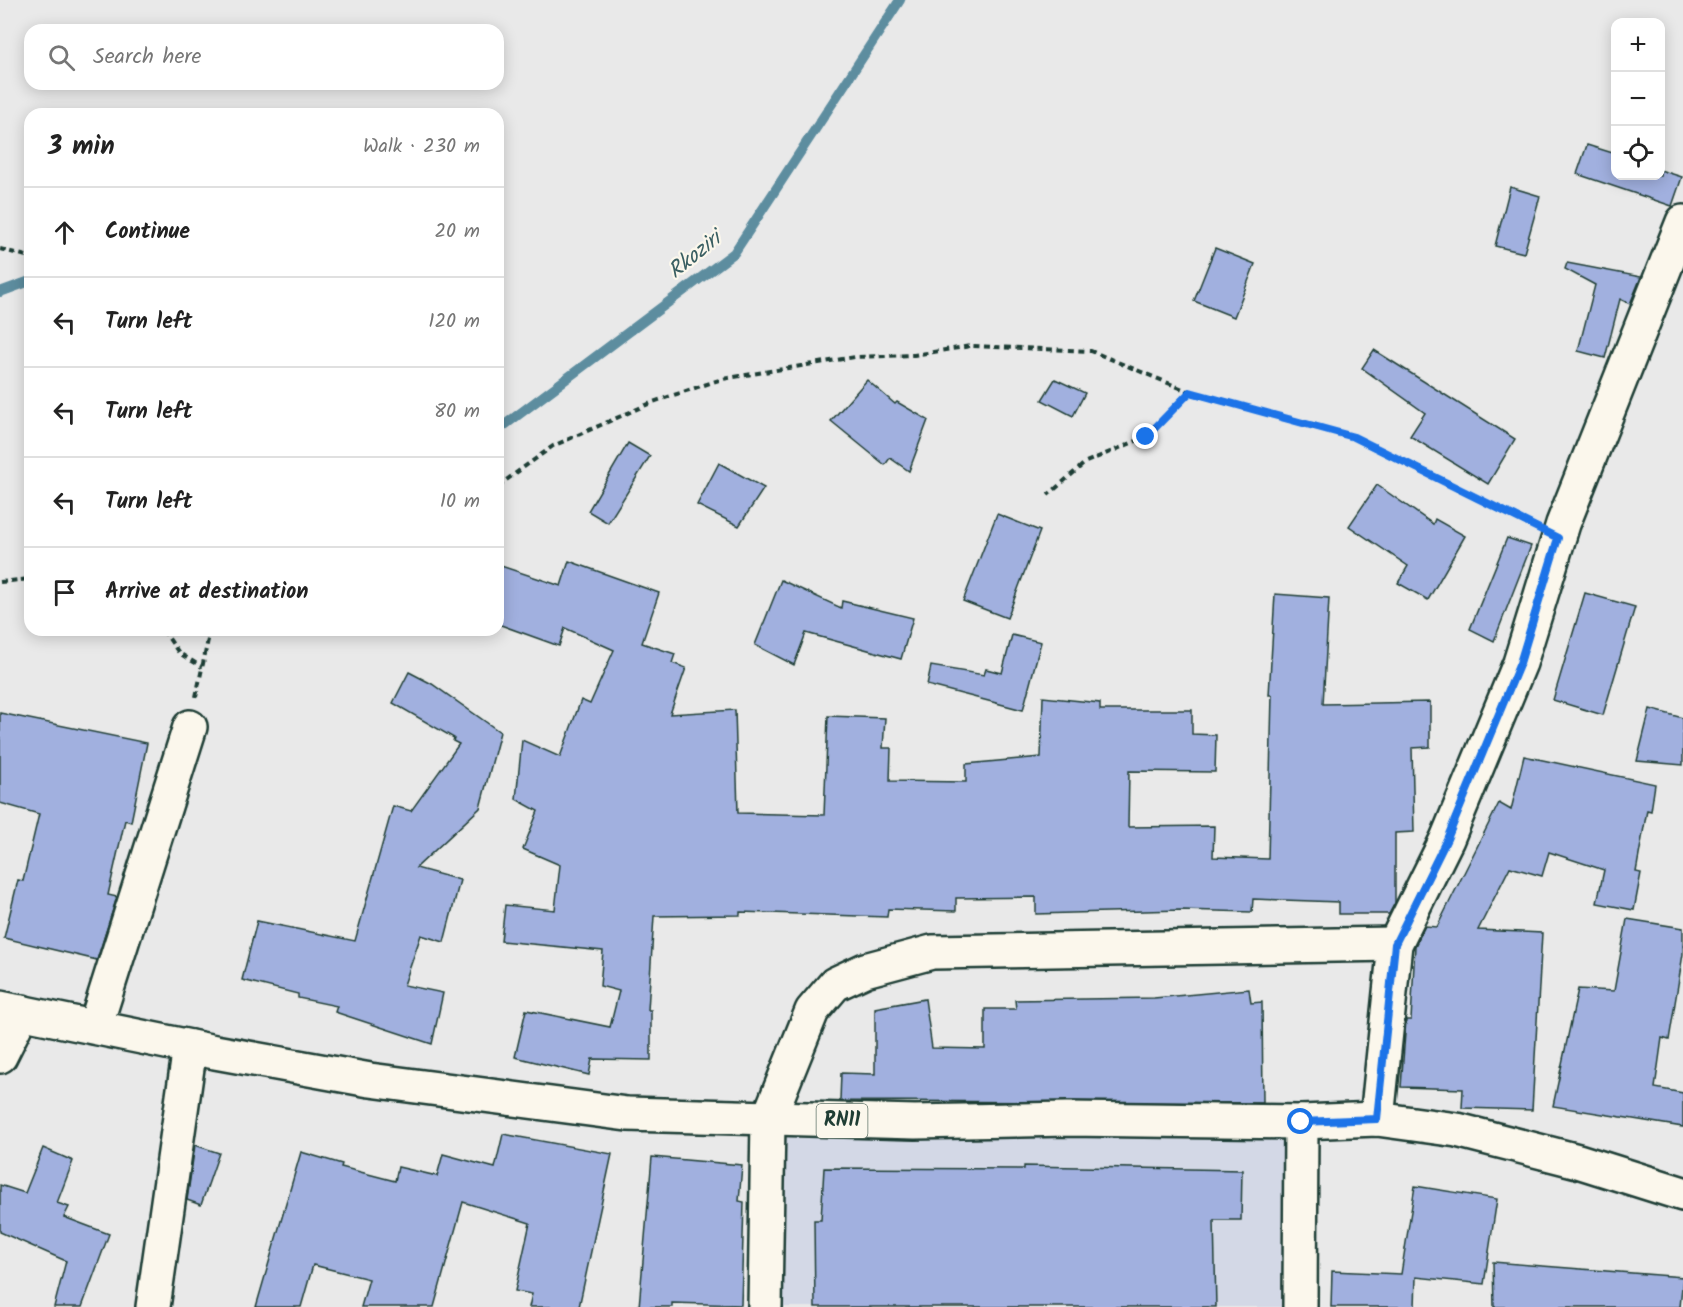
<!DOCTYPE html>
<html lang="en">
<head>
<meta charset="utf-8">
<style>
  body { margin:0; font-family:Kalam,sans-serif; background:#f2f2f2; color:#222 }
  .controls { position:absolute; right:18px; top:18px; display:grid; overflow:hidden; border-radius:12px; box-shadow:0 3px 15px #0003 }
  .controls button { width:54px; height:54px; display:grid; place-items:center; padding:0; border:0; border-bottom:2px solid #e0e0e0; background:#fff; color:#222; font:30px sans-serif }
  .stop { position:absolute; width:18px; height:18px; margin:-14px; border:4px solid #1a73e8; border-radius:50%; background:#fff }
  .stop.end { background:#1a73e8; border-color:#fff; box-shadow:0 2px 6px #0008 }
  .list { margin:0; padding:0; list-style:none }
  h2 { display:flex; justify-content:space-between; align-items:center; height:78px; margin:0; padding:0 24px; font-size:26px }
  h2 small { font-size:20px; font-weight:400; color:#767676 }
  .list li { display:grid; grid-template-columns:39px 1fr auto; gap:18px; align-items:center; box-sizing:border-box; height:90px; padding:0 24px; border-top:2px solid #e0e0e0 }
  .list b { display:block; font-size:22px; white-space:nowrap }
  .list em { font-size:20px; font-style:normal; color:#767676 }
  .icon { flex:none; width:33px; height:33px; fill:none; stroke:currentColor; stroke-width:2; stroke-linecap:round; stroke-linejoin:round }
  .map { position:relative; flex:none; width:1683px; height:1307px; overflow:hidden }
  .search { position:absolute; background:#fff; box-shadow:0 3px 15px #0003; left:24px; top:24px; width:480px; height:66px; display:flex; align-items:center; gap:15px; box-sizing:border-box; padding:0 21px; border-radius:18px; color:#767676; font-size:22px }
  .panel { position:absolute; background:#fff; box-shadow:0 3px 15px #0003; left:24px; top:108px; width:480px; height:528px; border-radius:18px }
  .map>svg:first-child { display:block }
  .built { fill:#d3d8e6 }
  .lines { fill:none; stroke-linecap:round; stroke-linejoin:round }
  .stream { stroke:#5d8d9f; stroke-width:10 }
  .building { fill:#a1b0df; stroke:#1f3d34; stroke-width:1.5 }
  .street-casing { stroke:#1f3d34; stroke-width:38 }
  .secondary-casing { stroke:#1f3d34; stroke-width:38 }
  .primary-casing { stroke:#1f3d34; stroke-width:38 }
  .path { stroke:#1f3d34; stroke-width:4; stroke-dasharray:6 4.5; stroke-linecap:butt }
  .street { stroke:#fbf7ec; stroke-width:33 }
  .secondary { stroke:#fbf7ec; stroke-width:33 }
  .primary { stroke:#fbf7ec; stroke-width:33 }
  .route { stroke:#1a73e8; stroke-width:8 }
  .labels { text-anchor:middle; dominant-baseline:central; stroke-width:4.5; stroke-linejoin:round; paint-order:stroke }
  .shield { fill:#fbf7ec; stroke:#61756b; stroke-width:1.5 }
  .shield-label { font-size:20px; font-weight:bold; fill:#1f3d34 }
  .water-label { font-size:22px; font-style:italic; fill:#395e61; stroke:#fbf7ec }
</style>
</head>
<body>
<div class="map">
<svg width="1683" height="1307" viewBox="0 0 1683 1307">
  <rect width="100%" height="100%" fill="#e9e9e9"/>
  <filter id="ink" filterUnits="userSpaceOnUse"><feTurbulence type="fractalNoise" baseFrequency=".0167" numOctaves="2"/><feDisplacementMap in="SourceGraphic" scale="12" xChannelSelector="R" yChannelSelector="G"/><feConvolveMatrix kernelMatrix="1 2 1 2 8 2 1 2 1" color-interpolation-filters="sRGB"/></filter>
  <g filter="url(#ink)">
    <!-- built -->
    <polygon class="built" points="1289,1128 1287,1307 783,1307 783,1129"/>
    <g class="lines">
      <!-- stream -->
      <g class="stream">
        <polyline points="0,292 30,281"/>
        <polyline points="498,430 734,253 900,0"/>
      </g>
    </g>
    <!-- building -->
    <g class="building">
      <polygon points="1587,145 1616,154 1616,176 1660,176 1660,170 1682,177 1672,206 1577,174"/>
      <polygon points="1510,187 1540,196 1524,253 1495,246"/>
      <polygon points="1215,248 1255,264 1234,317 1194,301"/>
      <polygon points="1567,263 1641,277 1630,304 1620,299 1605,358 1578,351 1595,285 1565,269"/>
      <polygon points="1374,350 1515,439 1488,484 1410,436 1425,413 1362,368"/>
      <polygon points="1055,379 1085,393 1073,416 1042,400"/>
      <polygon points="867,380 895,404 897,402 928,420 909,471 890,458 885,465 831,421"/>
      <polygon points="628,443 650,456 608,523 588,511"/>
      <polygon points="719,463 764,488 739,526 697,505"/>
      <polygon points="1377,485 1433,524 1435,519 1465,536 1428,600 1398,583 1408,566 1349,526"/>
      <polygon points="997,514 1040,531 1007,618 963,601"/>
      <polygon points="1507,538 1531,546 1494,641 1470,629"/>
      <polygon points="569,561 659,593 642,643 675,654 672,663 686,668 670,714 735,710 738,813 824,815 828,716 885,718 883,748 891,748 890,781 966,782 966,764 1041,757 1043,697 1100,703 1100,710 1192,710 1192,734 1216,735 1215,772 1129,771 1128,827 1214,826 1213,857 1268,859 1272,695 1269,695 1275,594 1329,598 1323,704 1430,702 1430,747 1412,748 1414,832 1395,833 1395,903 1389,914 1339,914 1339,902 1253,899 1252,912 1181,910 1036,914 1036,897 956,898 956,911 888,909 887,917 740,912 740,915 654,916 648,1010 651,1010 651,1060 592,1059 589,1075 515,1057 526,1010 610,1027 619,991 600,986 603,951 501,941 505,905 555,910 560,865 523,849 538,811 516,799 522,740 560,757 581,700 590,704 614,650 565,628 559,646 498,624 498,565 561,586"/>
      <polygon points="781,580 841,608 842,601 913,618 901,659 806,633 794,665 755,645"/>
      <polygon points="1585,593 1635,607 1603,715 1553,700"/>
      <polygon points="1012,635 1041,642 1023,710 927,685 931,666 984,675 986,669 1002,673"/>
      <polygon points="409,672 432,684 500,732 480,808 416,868 460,880 444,942 421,935 404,985 443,993 432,1044 335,1012 337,1006 298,998 298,994 242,980 257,921 355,941 393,806 411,811 459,744 453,741 454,738 393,703"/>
      <polygon points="1650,709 1683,718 1683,765 1637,761"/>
      <polygon points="0,713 147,743 131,822 125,820 108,895 117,897 97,960 4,938 18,880 23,881 39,814 0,803"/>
      <polygon points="1524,756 1655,784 1651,811 1647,810 1636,872 1641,873 1634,910 1597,903 1604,870 1549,852 1542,876 1510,867 1478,930 1542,933 1532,1110 1462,1108 1463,1089 1401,1087 1406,1020 1411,1020 1415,946 1425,926 1437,927 1499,803 1511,810"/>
      <polygon points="1627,919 1683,928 1683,954 1669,1040 1662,1038 1655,1088 1683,1093 1683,1127 1553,1106 1578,989 1614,991"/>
      <polygon points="1249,989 1251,1003 1262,1002 1263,1103 840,1101 841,1073 875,1074 875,1008 925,999 932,1048 985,1049 985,1009 1016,1009 1015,1000 1154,998"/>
      <polygon points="503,1134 612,1154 579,1307 529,1307 532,1294 515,1291 530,1223 463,1202 434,1307 361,1307 369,1279 313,1265 301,1307 256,1307 301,1152 342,1164 341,1167 395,1181 398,1167 437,1176 443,1154 495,1168"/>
      <polygon points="195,1145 219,1153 201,1205 187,1200"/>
      <polygon points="43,1148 73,1161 57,1203 69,1207 64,1217 109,1234 82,1307 54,1307 66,1261 0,1232 0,1185 25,1193"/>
      <polygon points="652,1157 742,1165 739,1201 744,1202 741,1305 672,1303 672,1307 639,1307"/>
      <polygon points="1024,1166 1242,1170 1241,1220 1214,1220 1216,1307 815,1307 814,1220 821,1220 824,1168 1024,1169"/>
      <polygon points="1415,1186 1497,1199 1484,1284 1416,1277 1415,1307 1331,1307 1332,1271 1401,1274"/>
      <polygon points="1493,1262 1683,1277 1680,1307 1494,1307"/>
    </g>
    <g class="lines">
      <defs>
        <g id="street">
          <polyline points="95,1027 190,727"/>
          <polyline points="1377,1119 1395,944 1447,839 1520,663 1563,524 1683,222"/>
          <polyline points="153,1307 190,1047"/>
          <polyline points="765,1307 768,1120 812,1011 835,984 865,970 932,952 1395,944"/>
          <polyline points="1300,1307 1301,1122"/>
        </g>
        <polyline id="secondary" points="0,1056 22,1012"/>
        <polyline id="primary" points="0,1008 215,1052 370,1080 627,1114 915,1122 1067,1119 1301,1122 1377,1119 1457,1130 1578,1161 1683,1194"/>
      </defs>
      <!-- street casing -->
      <use href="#street" class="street-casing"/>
      <!-- secondary casing -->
      <use href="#secondary" class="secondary-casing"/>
      <!-- primary casing -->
      <use href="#primary" class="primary-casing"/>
      <!-- path -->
      <g class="path">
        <polyline points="0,249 30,257"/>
        <polyline points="1190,392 1354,437 1529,524"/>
        <polyline points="498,486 553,446 653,402 722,379 855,357 914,355 971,346 1091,351 1190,392 1146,437 1086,462 1048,495"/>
        <polyline points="0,582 30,579"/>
        <polyline points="163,630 179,653 202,667"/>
        <polyline points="196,697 210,630"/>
      </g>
      <!-- street -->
      <use href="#street" class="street"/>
      <!-- secondary -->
      <use href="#secondary" class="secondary"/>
      <!-- primary -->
      <use href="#primary" class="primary"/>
    </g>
  </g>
  <g class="lines" filter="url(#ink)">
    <!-- route -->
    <polyline class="route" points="1146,437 1190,392 1354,437 1558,538 1520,663 1447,839 1395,944 1377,1119 1301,1122"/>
  </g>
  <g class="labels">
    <!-- shield labels -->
    <rect class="shield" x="816.5" y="1104" width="51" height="34" rx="4.5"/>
    <g class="shield-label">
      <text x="842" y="1121">RN11</text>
    </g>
    <!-- water labels -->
    <g class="water-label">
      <text transform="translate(695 256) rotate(-39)">Rkoziri</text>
    </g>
  </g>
</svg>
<div class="controls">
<button>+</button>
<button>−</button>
<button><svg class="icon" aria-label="locate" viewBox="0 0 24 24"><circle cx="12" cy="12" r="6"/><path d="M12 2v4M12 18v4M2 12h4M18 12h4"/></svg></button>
</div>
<div class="stop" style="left:1301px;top:1122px"></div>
<div class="stop end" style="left:1146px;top:437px"></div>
<div class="search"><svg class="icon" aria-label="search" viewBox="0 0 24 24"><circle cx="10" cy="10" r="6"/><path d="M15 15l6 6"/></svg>Search here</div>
<section class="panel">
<h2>3 min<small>Walk · 230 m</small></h2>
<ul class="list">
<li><svg class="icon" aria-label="ahead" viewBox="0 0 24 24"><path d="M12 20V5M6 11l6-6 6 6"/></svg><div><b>Continue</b></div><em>20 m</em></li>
<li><svg class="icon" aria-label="left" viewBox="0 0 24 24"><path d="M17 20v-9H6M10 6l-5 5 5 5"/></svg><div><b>Turn left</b></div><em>120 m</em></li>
<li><svg class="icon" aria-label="left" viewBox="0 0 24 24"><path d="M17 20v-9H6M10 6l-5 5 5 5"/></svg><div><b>Turn left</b></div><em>80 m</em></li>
<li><svg class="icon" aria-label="left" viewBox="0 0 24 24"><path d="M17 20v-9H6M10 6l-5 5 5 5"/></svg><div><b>Turn left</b></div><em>10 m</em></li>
<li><svg class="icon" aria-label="arrive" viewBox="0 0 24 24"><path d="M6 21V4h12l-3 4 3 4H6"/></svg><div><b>Arrive at destination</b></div></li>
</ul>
</section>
</div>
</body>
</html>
